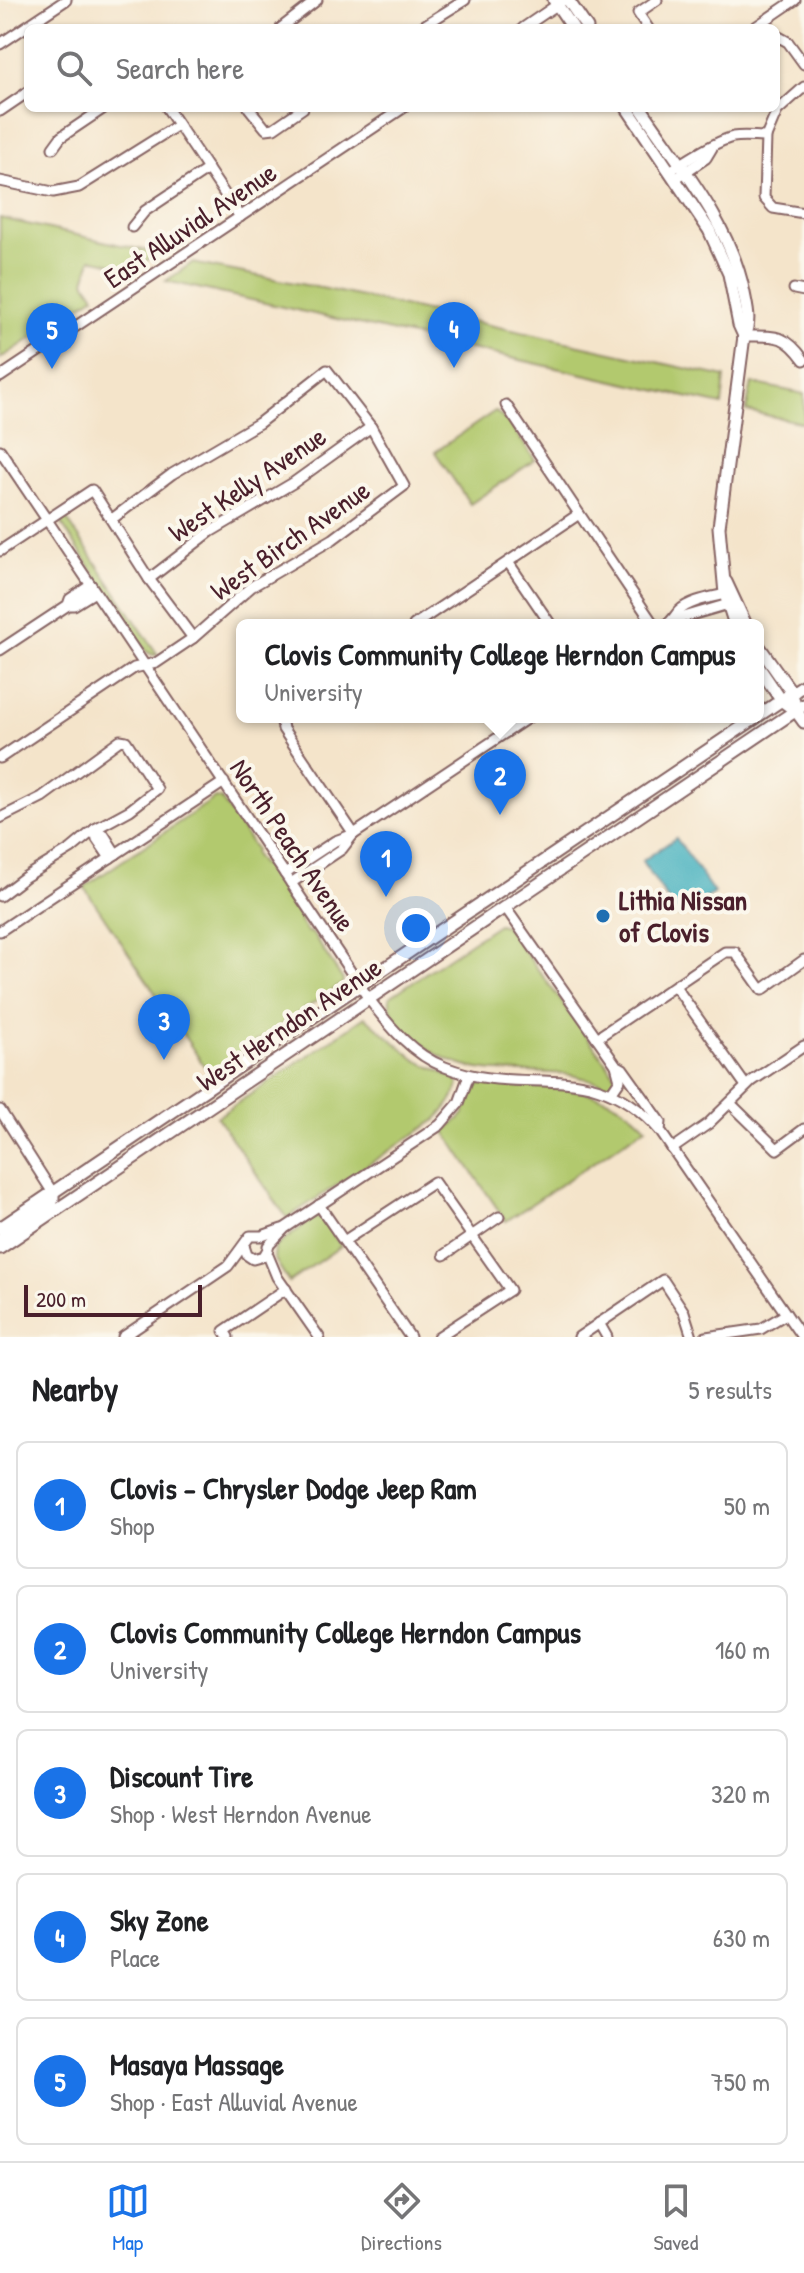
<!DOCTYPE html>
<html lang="en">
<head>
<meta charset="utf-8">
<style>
  body { margin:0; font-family:"Patrick Hand",sans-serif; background:#f6f6f6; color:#202124 }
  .scale { position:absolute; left:24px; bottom:20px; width:178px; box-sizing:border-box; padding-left:8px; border:4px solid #4a1f2b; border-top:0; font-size:22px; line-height:28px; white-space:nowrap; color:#4a1f2b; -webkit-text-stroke:6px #fbf7ec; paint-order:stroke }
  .you { position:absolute; left:416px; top:928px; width:28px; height:28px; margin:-20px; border:6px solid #fff; border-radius:50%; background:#1a73e8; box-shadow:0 0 0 12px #1a73e833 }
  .badge { display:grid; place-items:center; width:52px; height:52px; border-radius:50%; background:#1a73e8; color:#fff; font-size:26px; font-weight:700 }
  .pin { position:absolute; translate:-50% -66px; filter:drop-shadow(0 2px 4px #0008) }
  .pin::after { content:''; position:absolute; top:42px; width:28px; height:24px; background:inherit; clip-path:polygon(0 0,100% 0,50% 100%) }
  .popup { position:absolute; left:236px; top:619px; width:528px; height:104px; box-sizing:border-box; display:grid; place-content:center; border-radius:12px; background:#fff; filter:drop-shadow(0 2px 6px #0005); font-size:26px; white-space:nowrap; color:#757577 }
  .popup b { font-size:30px; color:#202124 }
  .popup::after { content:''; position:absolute; left:50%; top:100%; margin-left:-16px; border:16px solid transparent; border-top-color:#fff }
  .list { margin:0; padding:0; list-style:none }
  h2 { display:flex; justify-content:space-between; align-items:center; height:104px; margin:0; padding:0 32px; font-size:34px }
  h2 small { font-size:26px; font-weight:400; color:#757577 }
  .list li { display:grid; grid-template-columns:52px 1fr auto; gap:24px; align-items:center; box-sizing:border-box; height:128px; margin:0 16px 16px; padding:0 16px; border:2px solid #e0e0e0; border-radius:12px }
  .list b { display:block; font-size:30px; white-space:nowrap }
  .list p { margin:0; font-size:26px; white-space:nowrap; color:#757577 }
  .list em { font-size:26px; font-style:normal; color:#757577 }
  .icon { flex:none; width:44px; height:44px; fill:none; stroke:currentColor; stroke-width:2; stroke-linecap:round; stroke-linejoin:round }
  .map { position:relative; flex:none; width:804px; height:1337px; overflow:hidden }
  .search { position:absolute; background:#fff; box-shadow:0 2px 6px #0004; left:24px; right:24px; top:24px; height:88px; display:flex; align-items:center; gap:20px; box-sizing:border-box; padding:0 28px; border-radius:12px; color:#757577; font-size:30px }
  .sheet { height:824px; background:#fff }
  nav { display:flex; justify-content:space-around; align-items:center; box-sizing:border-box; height:112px; border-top:2px solid #e0e0e0; background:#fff; font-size:22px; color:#757577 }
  nav a { display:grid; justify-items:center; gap:4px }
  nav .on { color:#1a73e8 }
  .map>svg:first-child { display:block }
  .green { fill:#b2c96e; stroke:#7e744c; stroke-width:2 }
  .water { fill:#40afbd; stroke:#456774; stroke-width:2 }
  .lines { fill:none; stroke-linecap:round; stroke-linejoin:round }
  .minor-casing { stroke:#866463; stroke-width:13 }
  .major-casing { stroke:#866463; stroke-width:15 }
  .minor { stroke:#fff; stroke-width:9 }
  .major { stroke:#fff; stroke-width:11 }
  .poi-dot { fill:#1f6fb2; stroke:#fbf7ec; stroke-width:3 }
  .labels { text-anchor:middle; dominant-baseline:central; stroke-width:8; stroke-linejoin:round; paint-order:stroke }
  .street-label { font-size:28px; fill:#4a1f2b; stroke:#fbf7ec }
  .poi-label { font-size:28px; font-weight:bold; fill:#4a1f2b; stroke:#fbf7ec; text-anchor:start }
</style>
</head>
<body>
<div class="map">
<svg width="804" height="1337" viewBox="0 0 804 1337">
  <rect width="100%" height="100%" fill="#fbf7ec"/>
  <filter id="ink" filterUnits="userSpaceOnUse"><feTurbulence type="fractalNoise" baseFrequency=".0125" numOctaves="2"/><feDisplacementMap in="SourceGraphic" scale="16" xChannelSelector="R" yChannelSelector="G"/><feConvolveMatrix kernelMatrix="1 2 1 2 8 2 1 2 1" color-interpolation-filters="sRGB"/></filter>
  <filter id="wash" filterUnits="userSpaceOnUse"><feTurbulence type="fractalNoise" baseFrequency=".006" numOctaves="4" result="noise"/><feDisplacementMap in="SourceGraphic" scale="32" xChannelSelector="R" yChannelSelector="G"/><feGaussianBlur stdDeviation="1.8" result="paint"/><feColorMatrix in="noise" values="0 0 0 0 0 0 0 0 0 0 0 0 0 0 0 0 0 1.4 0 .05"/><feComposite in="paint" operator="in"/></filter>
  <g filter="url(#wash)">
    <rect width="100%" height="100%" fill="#f4e4ca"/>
    <!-- green -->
    <g class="green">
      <polygon points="0,218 157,253 135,269 91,259 85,281 95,296 0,359"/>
      <polygon points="192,263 326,289 725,377 722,405 166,281"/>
      <polygon points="752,383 804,394 804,423 746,411"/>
      <polygon points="495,411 510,424 535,460 470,504 435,452"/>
      <polygon points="64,515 158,655 153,655 147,652 63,526 61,520"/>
      <polygon points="215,798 221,799 255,849 254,854 261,864 265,865 301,918 300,922 307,932 312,933 343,980 342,984 209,1073 84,887"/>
      <path d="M498 924 506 926 616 1076V1079L611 1086C596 1082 581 1076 564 1074 498 1068 464 1082 408 1033 398 1024 388 1011 390 997Z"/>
      <path d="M365 1017 416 1060 456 1079 459 1085C454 1099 447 1109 436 1120L287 1218 217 1117Z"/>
      <path d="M481 1084C539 1090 602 1078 646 1127L506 1221 445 1132 463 1115 476 1088Z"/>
      <polygon points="315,1217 322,1219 341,1246 289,1282 274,1258 275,1247"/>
    </g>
    <!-- water -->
    <polygon class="water" points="676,838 714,893 679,916 642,861"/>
  </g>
  <g filter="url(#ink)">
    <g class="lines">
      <defs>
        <g id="minor">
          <polyline points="281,28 317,0"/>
          <polyline points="420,28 465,0"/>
          <polyline points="523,28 564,0"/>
          <polyline points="648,28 638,13 657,0"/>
          <polyline points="754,28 795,0"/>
          <polyline points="779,37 788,42 804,64"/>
          <polyline points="0,44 66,0"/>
          <polyline points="167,108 240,217"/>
          <polyline points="249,108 266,129 274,128 303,108"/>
          <polyline points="0,111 28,92"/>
          <polyline points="766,137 764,198 773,208 804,213"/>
          <polyline points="53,148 61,137 104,108"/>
          <path d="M670 171C687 160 714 142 733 137 744 135 755 137 766 137L777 111 804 87"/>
          <polyline points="675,179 706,158 712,148"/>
          <polyline points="0,181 53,192 79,187 178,125"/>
          <polyline points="132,227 145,211 208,169"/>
          <polyline points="794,289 804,291"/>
          <path d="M744 336C775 336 785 333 804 360"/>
          <polyline points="0,377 403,108"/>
          <polyline points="506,405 654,625"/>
          <path d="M0 450 369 999C389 1026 413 1055 445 1067 526 1099 593 1053 660 1131L802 1337"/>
          <polyline points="0,551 92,490 149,579 193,638"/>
          <polyline points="508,562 551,625"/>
          <polyline points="149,579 210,532 293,483 371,427"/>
          <polyline points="68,605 74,605 95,592"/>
          <polyline points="674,620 732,603"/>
          <polyline points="414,625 579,514"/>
          <path d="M666 625C673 621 674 616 679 611 690 600 714 597 729 593"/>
          <polyline points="0,650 68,605 70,599 91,585"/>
          <polyline points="281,717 283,729 354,834"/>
          <polyline points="0,758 134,668 156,663 193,638 251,587 333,539 404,486 371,427 327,370 259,423 172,474 112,519"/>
          <polyline points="0,818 42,797 120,740 126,741 157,789 130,810 95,829 71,849 25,877 0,896"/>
          <polyline points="110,858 97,839 95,829 104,835 116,854"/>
          <polyline points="285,874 335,841 354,834 529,717"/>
          <polyline points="291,883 342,849 352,836"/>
          <polyline points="505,907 616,1065 623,1069 661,1122 660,1131"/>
          <polyline points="0,931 224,782"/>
          <polyline points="675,986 746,1086"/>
          <polyline points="597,1038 725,952 735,952 762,990 804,960"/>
          <polyline points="611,1093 620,1080 616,1065"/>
          <polyline points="730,1103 777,1149 804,1129"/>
          <polyline points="0,1110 53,1193"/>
          <polyline points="672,1149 708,1124 752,1081 804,1046"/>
          <polyline points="319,1205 410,1337"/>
          <polyline points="344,1241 434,1182 510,1290 438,1337"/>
          <polyline points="244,1246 247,1255 253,1259 264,1256 268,1249"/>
          <polyline points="268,1246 285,1228 440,1125 459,1103 469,1075"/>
          <polyline points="267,1253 277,1277 319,1337"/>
          <polyline points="444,1255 499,1217"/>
          <polyline points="599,1323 607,1337"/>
          <polyline points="123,1337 228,1266 250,1236 262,1236 282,1229"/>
          <polyline points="228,1337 224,1331 286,1289"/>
          <polyline points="579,1337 663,1280 684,1312 692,1337"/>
          <polyline points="706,1337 761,1329 786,1314"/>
        </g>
        <g id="major">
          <polyline points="554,0 573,28"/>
          <polyline points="568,0 587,28"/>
          <polyline points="627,108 709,230 729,274 739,325 744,336"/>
          <path d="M641 108C680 166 730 223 744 293 747 309 751 321 744 336L719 527 725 594 735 625"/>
          <polyline points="726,582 746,625"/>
          <polyline points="758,645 792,693 796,711"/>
          <polyline points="758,666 781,700 796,711 804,722"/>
          <polyline points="758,716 804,685"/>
          <polyline points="0,1228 757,717"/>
          <polyline points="0,1239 48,1206 53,1199 53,1193"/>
          <polyline points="0,1248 804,705"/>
        </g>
      </defs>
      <!-- minor casing -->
      <use href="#minor" class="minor-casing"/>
      <!-- major casing -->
      <use href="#major" class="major-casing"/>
      <!-- minor -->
      <use href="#minor" class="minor"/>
      <!-- major -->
      <use href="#major" class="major"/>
    </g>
  </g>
  <!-- markers -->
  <circle class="poi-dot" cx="603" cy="916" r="8"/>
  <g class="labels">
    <!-- street labels -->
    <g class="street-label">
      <text transform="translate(190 225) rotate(-34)">East Alluvial Avenue</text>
      <text transform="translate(247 484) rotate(-34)">West Kelly Avenue</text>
      <text transform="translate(290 540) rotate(-35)">West Birch Avenue</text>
      <text transform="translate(293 845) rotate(56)">North Peach Avenue</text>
      <text transform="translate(289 1024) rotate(-34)">West Herndon Avenue</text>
    </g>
    <!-- poi labels -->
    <g class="poi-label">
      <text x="619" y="900">Lithia Nissan<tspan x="619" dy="32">of Clovis</tspan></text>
    </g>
  </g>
</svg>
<div class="scale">200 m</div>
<div class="you"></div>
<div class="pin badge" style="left:386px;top:897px">1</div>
<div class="pin badge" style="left:500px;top:815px">2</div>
<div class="popup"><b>Clovis Community College Herndon Campus</b>University</div>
<div class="pin badge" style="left:164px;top:1060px">3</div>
<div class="pin badge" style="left:454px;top:368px">4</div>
<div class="pin badge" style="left:52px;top:369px">5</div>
<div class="search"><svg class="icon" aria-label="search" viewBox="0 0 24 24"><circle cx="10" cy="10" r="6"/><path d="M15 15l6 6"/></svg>Search here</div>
</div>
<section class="sheet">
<h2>Nearby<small>5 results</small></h2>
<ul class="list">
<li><span class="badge">1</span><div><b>Clovis - Chrysler Dodge Jeep Ram</b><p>Shop</p></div><em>50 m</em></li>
<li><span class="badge">2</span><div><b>Clovis Community College Herndon Campus</b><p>University</p></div><em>160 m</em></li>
<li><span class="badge">3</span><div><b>Discount Tire</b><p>Shop · West Herndon Avenue</p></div><em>320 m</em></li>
<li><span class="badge">4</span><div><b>Sky Zone</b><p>Place</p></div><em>630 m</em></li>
<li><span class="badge">5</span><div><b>Masaya Massage</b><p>Shop · East Alluvial Avenue</p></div><em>750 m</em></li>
</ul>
</section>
<nav>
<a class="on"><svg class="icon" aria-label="map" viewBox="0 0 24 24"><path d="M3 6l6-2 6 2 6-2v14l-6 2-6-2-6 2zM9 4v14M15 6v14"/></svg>Map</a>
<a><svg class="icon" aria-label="directions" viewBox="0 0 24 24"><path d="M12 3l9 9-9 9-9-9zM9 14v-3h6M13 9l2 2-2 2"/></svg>Directions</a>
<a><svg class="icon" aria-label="saved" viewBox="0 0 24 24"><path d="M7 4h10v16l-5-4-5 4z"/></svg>Saved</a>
</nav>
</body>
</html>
